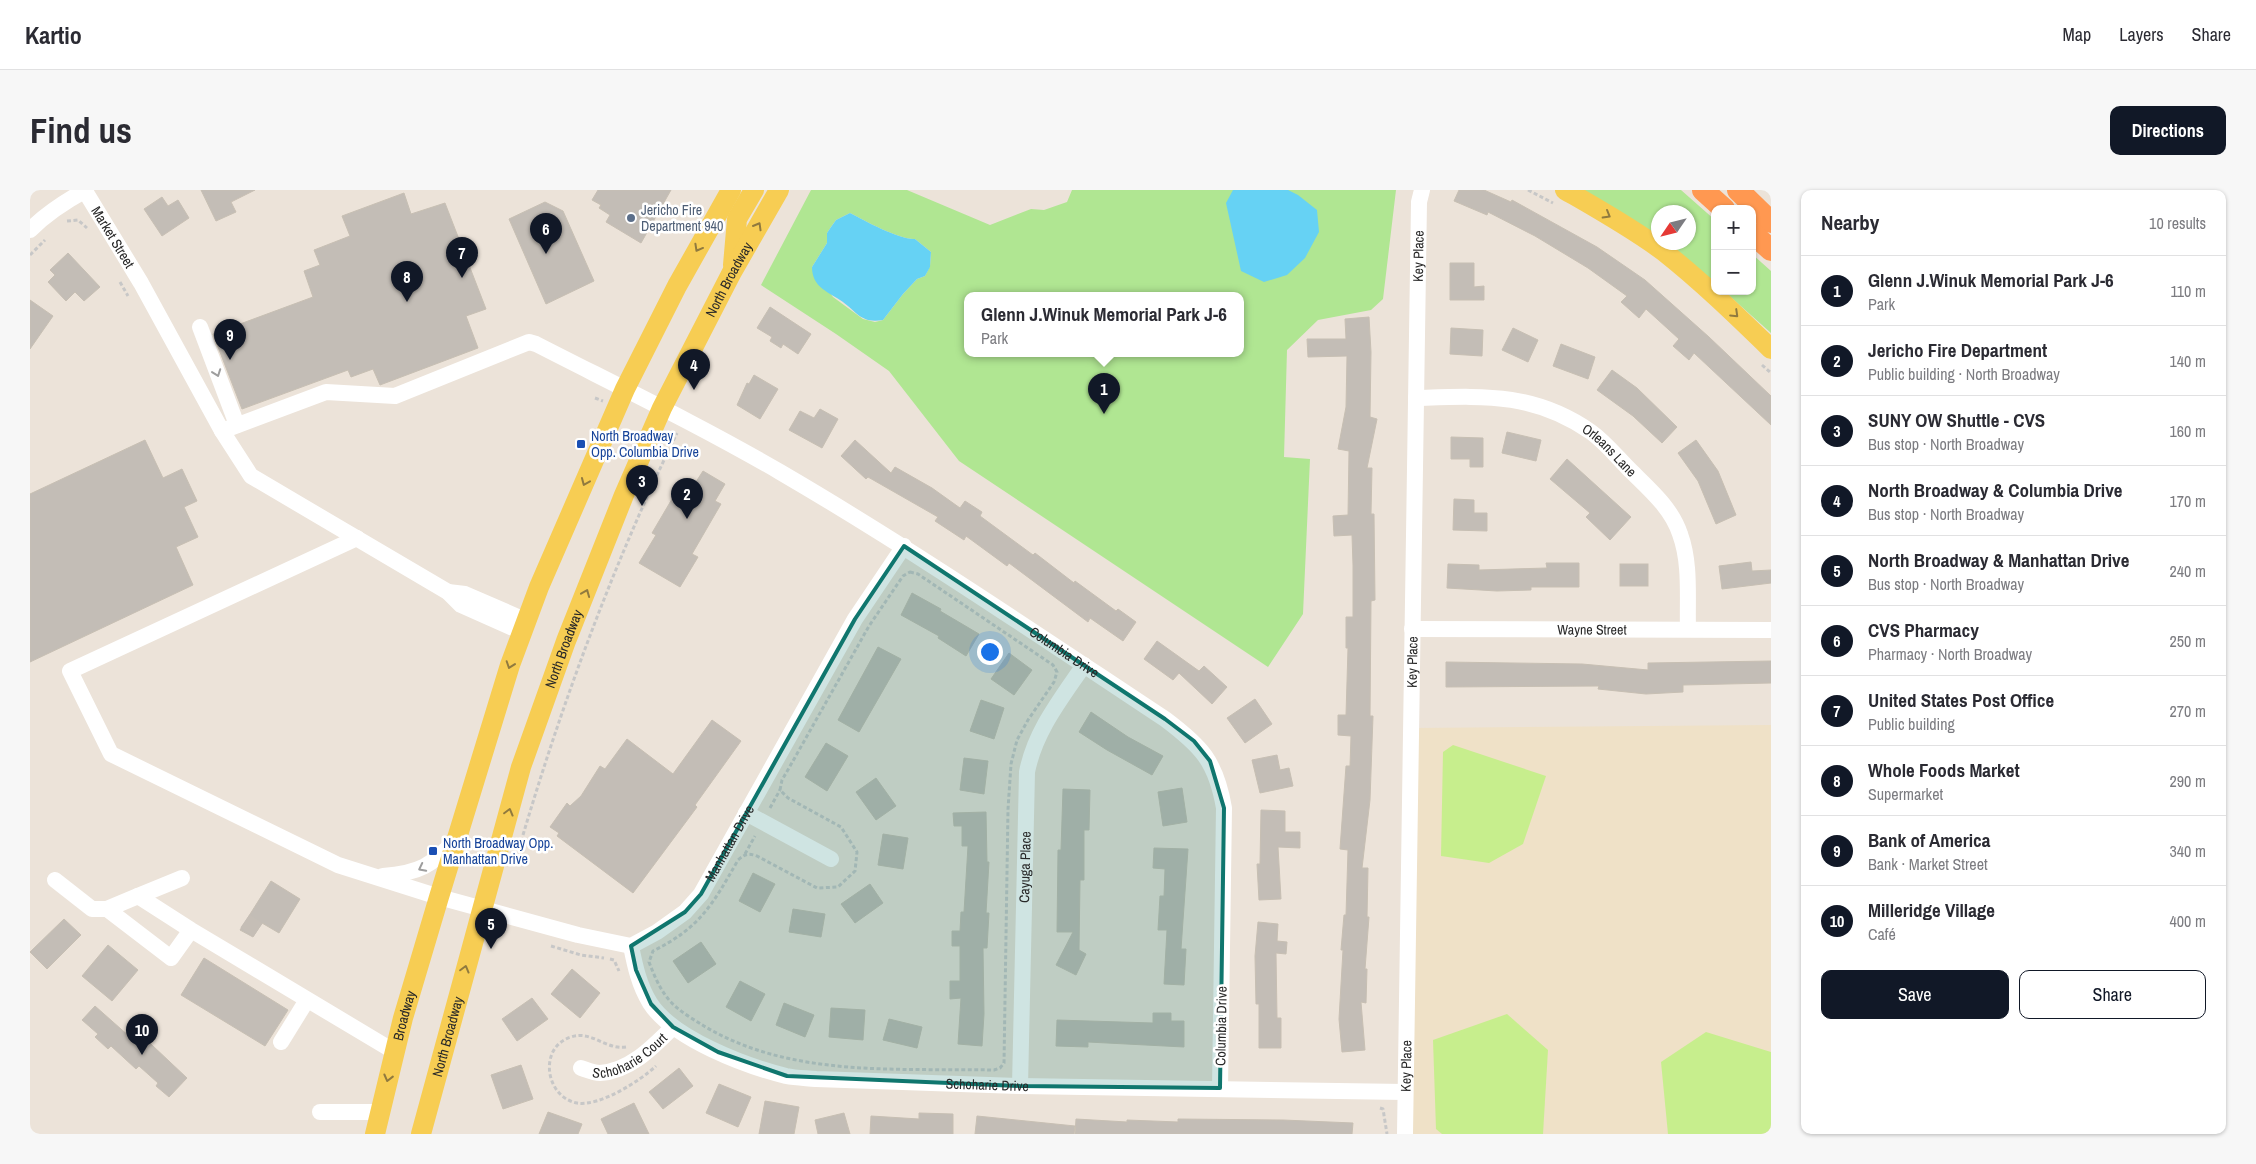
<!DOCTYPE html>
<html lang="en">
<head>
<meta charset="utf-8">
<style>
  body { margin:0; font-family:"Archivo Narrow",sans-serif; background:#f7f7f7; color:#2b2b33 }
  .controls { position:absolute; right:15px; top:15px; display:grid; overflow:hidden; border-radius:10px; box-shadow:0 1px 4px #0004 }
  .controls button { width:45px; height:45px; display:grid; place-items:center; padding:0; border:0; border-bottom:1px solid #e1e1e2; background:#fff; color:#2b2b33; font:25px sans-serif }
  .compass { position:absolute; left:1621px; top:15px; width:45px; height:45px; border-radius:50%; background:#fff; box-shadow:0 1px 4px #0004; rotate:235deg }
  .you { position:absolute; left:959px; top:461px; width:18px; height:18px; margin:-12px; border:4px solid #fff; border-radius:50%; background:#1a73e8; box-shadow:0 0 0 8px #1a73e833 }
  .badge { display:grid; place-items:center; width:32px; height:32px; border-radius:50%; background:#111827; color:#fff; font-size:16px; font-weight:700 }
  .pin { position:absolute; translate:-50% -41px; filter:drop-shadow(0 1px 2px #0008) }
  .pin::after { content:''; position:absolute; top:26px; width:18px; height:15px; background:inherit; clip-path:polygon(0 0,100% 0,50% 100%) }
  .popup { position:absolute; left:934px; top:102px; width:280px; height:65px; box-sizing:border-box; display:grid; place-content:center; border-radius:10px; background:#fff; filter:drop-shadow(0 1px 4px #0005); font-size:16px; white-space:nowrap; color:#7c7c81 }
  .popup b { font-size:19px; color:#2b2b33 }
  .popup::after { content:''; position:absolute; left:50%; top:100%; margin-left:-10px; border:10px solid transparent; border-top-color:#fff }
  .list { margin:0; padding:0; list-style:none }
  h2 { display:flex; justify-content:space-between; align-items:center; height:65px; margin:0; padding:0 20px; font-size:21px }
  h2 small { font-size:16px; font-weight:400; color:#7c7c81 }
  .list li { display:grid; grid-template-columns:32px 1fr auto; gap:15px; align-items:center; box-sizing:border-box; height:70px; padding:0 20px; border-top:1px solid #e1e1e2 }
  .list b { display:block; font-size:19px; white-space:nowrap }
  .list p { margin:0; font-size:16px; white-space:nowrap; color:#7c7c81 }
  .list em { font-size:16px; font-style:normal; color:#7c7c81 }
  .actions { display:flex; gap:10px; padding:15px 20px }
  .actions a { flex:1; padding:11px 0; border:1px solid #111827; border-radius:10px; text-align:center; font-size:18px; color:#111827 }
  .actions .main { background:#111827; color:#fff }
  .map { position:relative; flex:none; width:1741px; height:944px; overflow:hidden; border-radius:10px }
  header { display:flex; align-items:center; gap:30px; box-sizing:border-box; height:70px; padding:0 25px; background:#fff; border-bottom:1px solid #e1e1e2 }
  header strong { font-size:24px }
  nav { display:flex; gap:28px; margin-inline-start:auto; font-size:18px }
  .intro { display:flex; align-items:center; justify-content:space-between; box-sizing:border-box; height:120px; padding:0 30px }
  h1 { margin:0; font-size:35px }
  .button { padding:12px 22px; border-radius:10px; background:#111827; color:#fff; font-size:18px; font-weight:700 }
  main { display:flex; gap:30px; padding:0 30px }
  aside { flex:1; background:#fff; border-radius:10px; box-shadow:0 1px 4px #0004 }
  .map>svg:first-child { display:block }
  .education { fill:#efe1c7 }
  .green { fill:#b0e692; fill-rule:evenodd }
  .pitch { fill:#c7ee8d }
  .water { fill:#66d2f4 }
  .building { fill:#c3bdb6; stroke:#c7bfb3 }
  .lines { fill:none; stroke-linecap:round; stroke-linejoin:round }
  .minor-tunnel { stroke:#c5beb6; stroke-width:16; stroke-dasharray:16 8; stroke-linecap:butt }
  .path { stroke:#c7c7c7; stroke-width:3; stroke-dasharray:4 2.5; stroke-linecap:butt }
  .minor { stroke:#fff; stroke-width:16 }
  .major { stroke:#f7cd53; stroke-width:20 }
  .highway { stroke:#ff9851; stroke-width:22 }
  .oneway { stroke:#907a3e }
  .oneway2 { stroke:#9e9e9e }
  .marked { fill:#0f766e; fill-opacity:0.2; stroke:#0f766e; stroke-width:4; stroke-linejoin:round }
  .service-dot { fill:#5c6f8a; stroke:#fff; stroke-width:2 }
  .transit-dot { fill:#1a4fb4; stroke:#fff; stroke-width:2 }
  .labels { text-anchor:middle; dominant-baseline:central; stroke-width:5; stroke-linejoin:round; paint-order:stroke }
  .service-label { font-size:14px; fill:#4e5e75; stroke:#fff; text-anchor:start }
  .street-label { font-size:14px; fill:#282828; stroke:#fff }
  .transit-label { font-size:14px; fill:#164399; stroke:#fff; text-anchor:start }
</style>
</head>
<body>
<header>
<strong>Kartio</strong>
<nav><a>Map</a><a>Layers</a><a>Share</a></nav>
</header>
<div class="intro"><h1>Find us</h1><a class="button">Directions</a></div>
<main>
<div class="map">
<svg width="1741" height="944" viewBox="0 0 1741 944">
  <rect width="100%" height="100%" fill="#ece3d9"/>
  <!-- education -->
  <polygon class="education" points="1741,535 1741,944 1377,944 1384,538"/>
  <!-- green -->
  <g class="green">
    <path d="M781 0H877L960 35 1001 19 1014 20 1037 12 1042 0H1366L1353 109 1341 120 1288 130 1257 160 1254 267 1280 269 1273 424 1238 477 929 271 859 181 806 144 731 95ZM820 23C835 31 870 50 885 49L901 62 900 76 895 86 887 89 873 104 853 130 845 132 833 129 803 107 782 77 797 53V43L801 37 806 30ZM938 105H1210V163H938Z"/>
    <polygon points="1552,0 1651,0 1685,30 1685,94 1637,53 1658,52 1658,22 1628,22 1628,47"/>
    <polygon points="1722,64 1741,81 1741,143 1694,101 1722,101"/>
  </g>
  <!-- pitch -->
  <g class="pitch">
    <polygon points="1423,555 1516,586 1493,654 1459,673 1411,666 1413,562"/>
    <polygon points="1477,824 1518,860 1513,944 1412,944 1406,939 1403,850"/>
    <polygon points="1676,842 1741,862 1741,944 1638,944 1631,872"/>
  </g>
  <!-- water -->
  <g class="water">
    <polygon points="1203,0 1258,0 1268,5 1287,20 1289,42 1275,68 1257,85 1234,92 1211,81 1196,13"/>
    <path d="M820 23C835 31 870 50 885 49L901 62 900 77 895 86 887 89 873 104 853 130C830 134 827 121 810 110 796 101 782 96 782 77L797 53V43L801 37 806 30Z"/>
  </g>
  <!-- building -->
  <g class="building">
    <polygon points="171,0 225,0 201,12 206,22 186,31"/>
    <polygon points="568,0 641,0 611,53 576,32 580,25 569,18 571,15 562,10"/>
    <polygon points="1429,0 1454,0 1481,12 1482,10 1567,57 1615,90 1679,147 1741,206 1741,235 1664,163 1659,170 1643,156 1649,149 1616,119 1609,128 1591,112 1597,106 1558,78 1505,46 1458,22 1457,25 1424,11"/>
    <polygon points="374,3 381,24 415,13 456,119 436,126 448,158 350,195 343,179 321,187 318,180 212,219 183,144 283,107 274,81 290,75 284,60 320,46 312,26"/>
    <polygon points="132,7 138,16 148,10 159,28 132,46 114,19"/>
    <polygon points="515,12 533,21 564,91 516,114 479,29"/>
    <polygon points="38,63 70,97 54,111 45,102 36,111 18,92 25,85 20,80"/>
    <polygon points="1420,73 1444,73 1444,97 1454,96 1454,110 1420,110"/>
    <polygon points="0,110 23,126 0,159"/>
    <polygon points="740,117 781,144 768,164 753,154 751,158 740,151 742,147 727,138"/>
    <polygon points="1339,127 1341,162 1340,227 1347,229 1337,278 1342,278 1341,324 1344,324 1345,410 1341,411 1340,526 1343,526 1340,610 1332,678 1338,678 1337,727 1339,727 1335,779 1337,779 1336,813 1331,812 1335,860 1312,862 1309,829 1313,760 1311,760 1314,725 1316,725 1318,660 1310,659 1316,576 1320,576 1321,546 1308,545 1308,525 1316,525 1318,458 1316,458 1316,427 1323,427 1323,375 1322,345 1304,346 1303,326 1318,325 1319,261 1308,259 1316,217 1317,166 1278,167 1277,149 1316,149 1315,129"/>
    <polygon points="1421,138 1453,140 1452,166 1420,164"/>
    <polygon points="1483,138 1508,150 1498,172 1472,160"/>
    <polygon points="1531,154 1565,167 1558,189 1523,176"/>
    <polygon points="1582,180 1607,198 1647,237 1632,253 1603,226 1567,200"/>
    <polygon points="724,185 748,199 730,229 707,215 717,193 719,194"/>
    <polygon points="790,219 808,229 792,258 759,240 770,221 784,228"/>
    <polygon points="1477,242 1511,250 1506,271 1472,263"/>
    <polygon points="1421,247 1453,248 1453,277 1440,277 1440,269 1421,269"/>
    <polygon points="115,250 133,288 152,279 167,311 154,317 168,347 146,357 163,395 0,472 0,304"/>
    <polygon points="825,250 861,283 865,277 902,298 930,318 935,311 952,322 950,326 1003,365 1005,363 1044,393 1045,391 1086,421 1088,419 1106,432 1093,451 1060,428 1058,432 979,373 977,376 936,346 934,350 905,331 908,327 838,287 836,289 811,266"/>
    <polygon points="1666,250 1688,281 1706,325 1686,334 1668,291 1648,263"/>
    <polygon points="1537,269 1601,327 1580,350 1556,327 1560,323 1520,289"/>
    <polygon points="673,281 695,294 685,311 691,314 662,364 668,367 650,397 609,373 626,345 622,343 652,292 662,298"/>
    <polygon points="1424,309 1444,310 1444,323 1457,323 1457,341 1423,340"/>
    <polygon points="1721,372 1722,381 1741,380 1741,393 1692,399 1689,376"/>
    <polygon points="1516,373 1549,373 1549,397 1501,397 1501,400 1467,401 1417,398 1418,374 1449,375 1449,380 1517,378"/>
    <rect x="1590" y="374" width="28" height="22"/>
    <polygon points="882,403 911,419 910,421 949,444 936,466 908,448 909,446 871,425"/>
    <polygon points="1127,451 1169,481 1174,476 1197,497 1182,514 1149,483 1143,490 1114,469"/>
    <polygon points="848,457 871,469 829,542 808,530"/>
    <polygon points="979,463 1002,480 984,505 961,489"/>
    <polygon points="1741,471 1741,493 1653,495 1653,502 1616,504 1568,499 1569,496 1416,497 1416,472 1552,474 1618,480 1618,473"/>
    <polygon points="1225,509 1242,534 1215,553 1197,528"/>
    <polygon points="951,510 974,518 964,549 940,541"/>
    <polygon points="1061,522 1098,547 1133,566 1122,585 1077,560 1049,542"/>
    <polygon points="682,530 711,551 665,615 667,617 603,703 527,646 529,643 520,637 537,613 540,616 551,606 570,576 575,579 597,549 643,584"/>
    <polygon points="796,553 818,566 797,601 775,587"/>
    <polygon points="1247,565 1250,580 1259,578 1263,596 1230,603 1222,570"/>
    <polygon points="934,568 958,571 954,604 930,600"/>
    <polygon points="846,588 866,616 846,630 826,602"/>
    <polygon points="1152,598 1157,632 1133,636 1128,602"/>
    <polygon points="1033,599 1060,600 1059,640 1054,640 1054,690 1050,690 1049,760 1056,764 1046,785 1026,775 1043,742 1027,742 1028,660 1031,660"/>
    <polygon points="1231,620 1255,621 1255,642 1270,642 1270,658 1248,657 1251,709 1229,710 1227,674 1230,674"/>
    <polygon points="956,622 957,672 959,672 956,723 959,723 957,758 953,758 954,824 952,856 928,854 931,808 920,809 920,791 930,791 930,756 922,756 922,741 930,741 931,722 934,722 938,656 932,656 932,636 924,636 923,623"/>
    <polygon points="853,644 878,648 873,679 848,675"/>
    <polygon points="1124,658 1158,659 1151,759 1156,759 1154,795 1134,794 1137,740 1128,740 1130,706 1134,706 1135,679 1123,678"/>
    <polygon points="723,683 745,694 730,722 709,711"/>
    <polygon points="241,691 270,709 249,743 232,733 223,747 210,740"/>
    <polygon points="840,694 853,713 825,733 811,714"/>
    <polygon points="763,719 795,724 791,747 759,742"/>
    <polygon points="34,729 51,745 17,779 0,762"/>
    <polygon points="1228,732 1248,734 1247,751 1257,752 1256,764 1246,763 1247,828 1251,828 1251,858 1229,858 1229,814 1226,814 1225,766"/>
    <polygon points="671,752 686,774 658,793 643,771"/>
    <polygon points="78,755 108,780 82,811 52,786"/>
    <polygon points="174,768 258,820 235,856 151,805"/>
    <polygon points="542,779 570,803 550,828 521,804"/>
    <polygon points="710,791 735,804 721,831 696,817"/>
    <polygon points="502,808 518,829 487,851 472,829"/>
    <polygon points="754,813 784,825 775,847 746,835"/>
    <polygon points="65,816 100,847 106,840 157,888 139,907 126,896 128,893 109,876 106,879 81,856 78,859 65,847 68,844 52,830"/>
    <polygon points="801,818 835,820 833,850 799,847"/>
    <polygon points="1123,823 1141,823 1141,831 1154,831 1154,857 1058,852 1058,857 1026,856 1027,830 1123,833"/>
    <polygon points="859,829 892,837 887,858 853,850"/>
    <polygon points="491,875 503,909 473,919 461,885"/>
    <polygon points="649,878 663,896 633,919 619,902"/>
    <polygon points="689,894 721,907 708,937 676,923"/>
    <polygon points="735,911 769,917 764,944 729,944"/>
    <polygon points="604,913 619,944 578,944 571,929"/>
    <polygon points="518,922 552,934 548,944 509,944"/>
    <polygon points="814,923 820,944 788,944 785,930"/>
    <polygon points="889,923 923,924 923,944 840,944 841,926 889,929"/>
    <polygon points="947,926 1045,936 1044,944 945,944"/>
    <polygon points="1046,929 1097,932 1097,930 1148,932 1148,929 1253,930 1323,933 1322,944 1045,944"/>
  </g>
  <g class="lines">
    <!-- minor-tunnel -->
    <polyline class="minor-tunnel" points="215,731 228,740"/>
    <!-- path -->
    <g class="path">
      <polyline points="1498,0 1523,13"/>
      <polyline points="37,31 48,30 57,38"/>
      <polyline points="0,65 15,50"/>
      <polyline points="90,92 98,106"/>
      <polyline points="1732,175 1741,183"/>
      <polyline points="565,208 573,211"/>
      <path d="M880 382 888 384 1023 475 1027 482 1024 492 998 530 987 550 981 574 978 619 974 873 970 878 964 880C867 878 761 888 674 836 663 829 650 822 640 811 630 800 624 785 619 772L623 761C670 738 683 714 708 670 715 664 718 663 727 666L787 698 808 697 825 681 827 662 811 637 758 608 750 600 752 590 759 578 839 436 873 386Z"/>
      <polyline points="740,618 750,600"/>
      <path d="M493 645C533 510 585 370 647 243"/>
      <polyline points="715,664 725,646"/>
      <polyline points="521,756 551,765 574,768"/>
      <polyline points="580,769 584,770 589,781"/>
      <path d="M596 857C575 860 562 840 541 847 508 857 515 907 547 913 569 917 610 891 626 876"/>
      <polyline points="1350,918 1353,919 1357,944"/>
    </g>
    <!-- minor -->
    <g class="minor">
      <path id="s1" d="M55 1 111 93 192 241 221 286 418 402 431 415 492 442"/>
      <path d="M0 40C17 23 34 12 56 0"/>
      <polyline points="170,137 207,235"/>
      <path id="s2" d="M1386 208C1452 206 1504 202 1561 242 1575 252 1587 267 1599 279 1619 299 1641 317 1650 344 1661 374 1657 408 1658 439"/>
      <path id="s3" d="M192 241 296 202 365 206 499 152 506 154C588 196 671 236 750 282 882 359 1008 445 1135 529 1171 556 1186 571 1194 618L1190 898"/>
      <path id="s4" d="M327 348 40 481 81 564 308 675 409 707 548 745 601 756 627 742 655 722 671 704 825 429 874 356"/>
      <polyline points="418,402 435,404 497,431"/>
      <path id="s5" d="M1382 439 1741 440"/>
      <polyline points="716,623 801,669"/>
      <path d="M353 686C389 683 402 676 426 649"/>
      <polyline points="25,690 62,719 77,719"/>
      <polyline points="108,706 152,688"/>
      <polyline points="161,740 141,768 77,719 108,706 161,740 365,862"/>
      <path id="s6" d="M601 756C605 776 609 795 620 813 643 849 716 876 756 886 766 888 776 888 786 889L990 896 1375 902"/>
      <polyline points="251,852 277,810"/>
      <path id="s7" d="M551 878C557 880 564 883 570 883 600 881 623 857 643 837"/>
      <path id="s8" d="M990 896 997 582C1005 541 1031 509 1054 475"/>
      <polyline points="290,922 350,922"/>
      <path id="s9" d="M1375 944 1389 12 1392 0"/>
    </g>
    <!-- major -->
    <g class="major">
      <path d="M1535 0C1568 19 1602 38 1633 61 1671 91 1706 125 1741 159"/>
      <polyline points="703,75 707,29 724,0"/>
      <path id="s10" d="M345 944 373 828 409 707 480 475 509 397 595 199 647 96 701 0"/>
      <path id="s11" d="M391 944 491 577 536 451 594 305 632 218 702 82 749 0"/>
    </g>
    <!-- highway -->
    <g class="highway">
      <polyline points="1673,0 1694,19"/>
      <polyline points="1708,0 1741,32"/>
      <polyline points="1722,43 1741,60"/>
    </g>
  </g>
  <!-- one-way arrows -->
  <defs><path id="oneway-chevron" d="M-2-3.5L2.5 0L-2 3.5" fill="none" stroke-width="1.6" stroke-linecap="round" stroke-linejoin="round" transform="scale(1.25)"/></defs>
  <g class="oneway">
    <use href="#oneway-chevron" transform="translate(1577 25) rotate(30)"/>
    <use href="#oneway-chevron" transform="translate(728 36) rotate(-60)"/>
    <use href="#oneway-chevron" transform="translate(668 58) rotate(119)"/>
    <use href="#oneway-chevron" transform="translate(1705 124) rotate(44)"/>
    <use href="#oneway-chevron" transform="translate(555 292) rotate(113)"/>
    <use href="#oneway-chevron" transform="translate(556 403) rotate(-68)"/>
    <use href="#oneway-chevron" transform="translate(480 475) rotate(109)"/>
    <use href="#oneway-chevron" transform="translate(479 622) rotate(-75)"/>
    <use href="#oneway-chevron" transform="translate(435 779) rotate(-75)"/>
    <use href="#oneway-chevron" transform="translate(358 888) rotate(104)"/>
  </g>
  <g class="oneway2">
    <use href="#oneway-chevron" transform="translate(187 183) rotate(70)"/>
    <use href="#oneway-chevron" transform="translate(392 678) rotate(153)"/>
  </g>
  <!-- marked area -->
  <path class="marked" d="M874 356 1135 529 1164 551 1180 571 1194 618 1190 898 990 896 757 886 688 862 643 837 621 814 606 780 601 756 655 722 671 704 825 429Z"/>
  <!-- markers -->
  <circle class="service-dot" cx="601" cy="28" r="5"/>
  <g class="transit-dot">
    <rect x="546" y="249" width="10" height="10" rx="2.5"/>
    <rect x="398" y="656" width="10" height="10" rx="2.5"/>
  </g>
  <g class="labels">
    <!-- service labels -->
    <g class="service-label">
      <text x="611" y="20">Jericho Fire<tspan x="611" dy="16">Department 940</tspan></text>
    </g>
    <!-- street labels -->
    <g class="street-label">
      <text stroke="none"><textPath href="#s1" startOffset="54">Market Street</textPath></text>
      <text stroke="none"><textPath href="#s9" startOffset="878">Key Place</textPath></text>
      <text stroke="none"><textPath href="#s11" startOffset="911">North Broadway</textPath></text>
      <text stroke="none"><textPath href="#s2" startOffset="208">Orleans Lane</textPath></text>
      <text stroke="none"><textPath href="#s5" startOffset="180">Wayne Street</textPath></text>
      <text stroke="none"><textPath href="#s11" startOffset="506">North Broadway</textPath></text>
      <text stroke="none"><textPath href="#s3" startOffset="944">Columbia Drive</textPath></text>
      <text stroke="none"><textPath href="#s9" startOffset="472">Key Place</textPath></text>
      <text stroke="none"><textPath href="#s4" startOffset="1112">Manhattan Drive</textPath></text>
      <text stroke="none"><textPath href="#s8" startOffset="219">Cayuga Place</textPath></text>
      <text stroke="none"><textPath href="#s10" startOffset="122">Broadway</textPath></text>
      <text transform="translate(1191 836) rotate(-89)">Columbia Drive</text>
      <text stroke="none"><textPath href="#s11" startOffset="101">North Broadway</textPath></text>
      <text stroke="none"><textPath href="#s7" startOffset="54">Schoharie Court</textPath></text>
      <text stroke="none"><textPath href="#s9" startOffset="68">Key Place</textPath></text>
      <text stroke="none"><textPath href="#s6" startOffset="419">Schoharie Drive</textPath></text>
    </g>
    <!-- transit labels -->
    <g class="transit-label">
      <text x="561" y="246">North Broadway<tspan x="561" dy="16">Opp. Columbia Drive</tspan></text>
      <text x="413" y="653">North Broadway Opp.<tspan x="413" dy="16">Manhattan Drive</tspan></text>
    </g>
  </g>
</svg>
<div class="controls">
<button>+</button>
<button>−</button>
</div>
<svg class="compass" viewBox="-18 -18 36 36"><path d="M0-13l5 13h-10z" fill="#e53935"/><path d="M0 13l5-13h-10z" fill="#7c7c81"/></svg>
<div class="you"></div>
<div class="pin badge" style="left:1074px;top:224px">1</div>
<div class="popup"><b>Glenn J.Winuk Memorial Park J-6</b>Park</div>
<div class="pin badge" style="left:657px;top:329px">2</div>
<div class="pin badge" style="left:612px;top:316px">3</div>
<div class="pin badge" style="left:664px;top:200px">4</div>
<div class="pin badge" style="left:461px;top:759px">5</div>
<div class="pin badge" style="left:516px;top:64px">6</div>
<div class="pin badge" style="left:432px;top:88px">7</div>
<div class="pin badge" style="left:377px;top:112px">8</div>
<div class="pin badge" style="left:200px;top:170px">9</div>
<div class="pin badge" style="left:112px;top:865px">10</div>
</div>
<aside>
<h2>Nearby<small>10 results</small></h2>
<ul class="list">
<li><span class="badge">1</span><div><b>Glenn J.Winuk Memorial Park J-6</b><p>Park</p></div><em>110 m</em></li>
<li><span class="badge">2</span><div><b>Jericho Fire Department</b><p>Public building · North Broadway</p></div><em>140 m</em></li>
<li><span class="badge">3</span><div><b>SUNY OW Shuttle - CVS</b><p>Bus stop · North Broadway</p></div><em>160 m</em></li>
<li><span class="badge">4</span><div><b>North Broadway &amp; Columbia Drive</b><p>Bus stop · North Broadway</p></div><em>170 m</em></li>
<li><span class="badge">5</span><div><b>North Broadway &amp; Manhattan Drive</b><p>Bus stop · North Broadway</p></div><em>240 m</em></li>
<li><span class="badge">6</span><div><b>CVS Pharmacy</b><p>Pharmacy · North Broadway</p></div><em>250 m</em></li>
<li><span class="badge">7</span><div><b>United States Post Office</b><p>Public building</p></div><em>270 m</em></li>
<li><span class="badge">8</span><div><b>Whole Foods Market</b><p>Supermarket</p></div><em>290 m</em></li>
<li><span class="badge">9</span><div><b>Bank of America</b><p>Bank · Market Street</p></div><em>340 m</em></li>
<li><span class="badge">10</span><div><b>Milleridge Village</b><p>Café</p></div><em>400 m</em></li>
</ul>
<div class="actions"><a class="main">Save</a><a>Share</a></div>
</aside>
</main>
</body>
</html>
